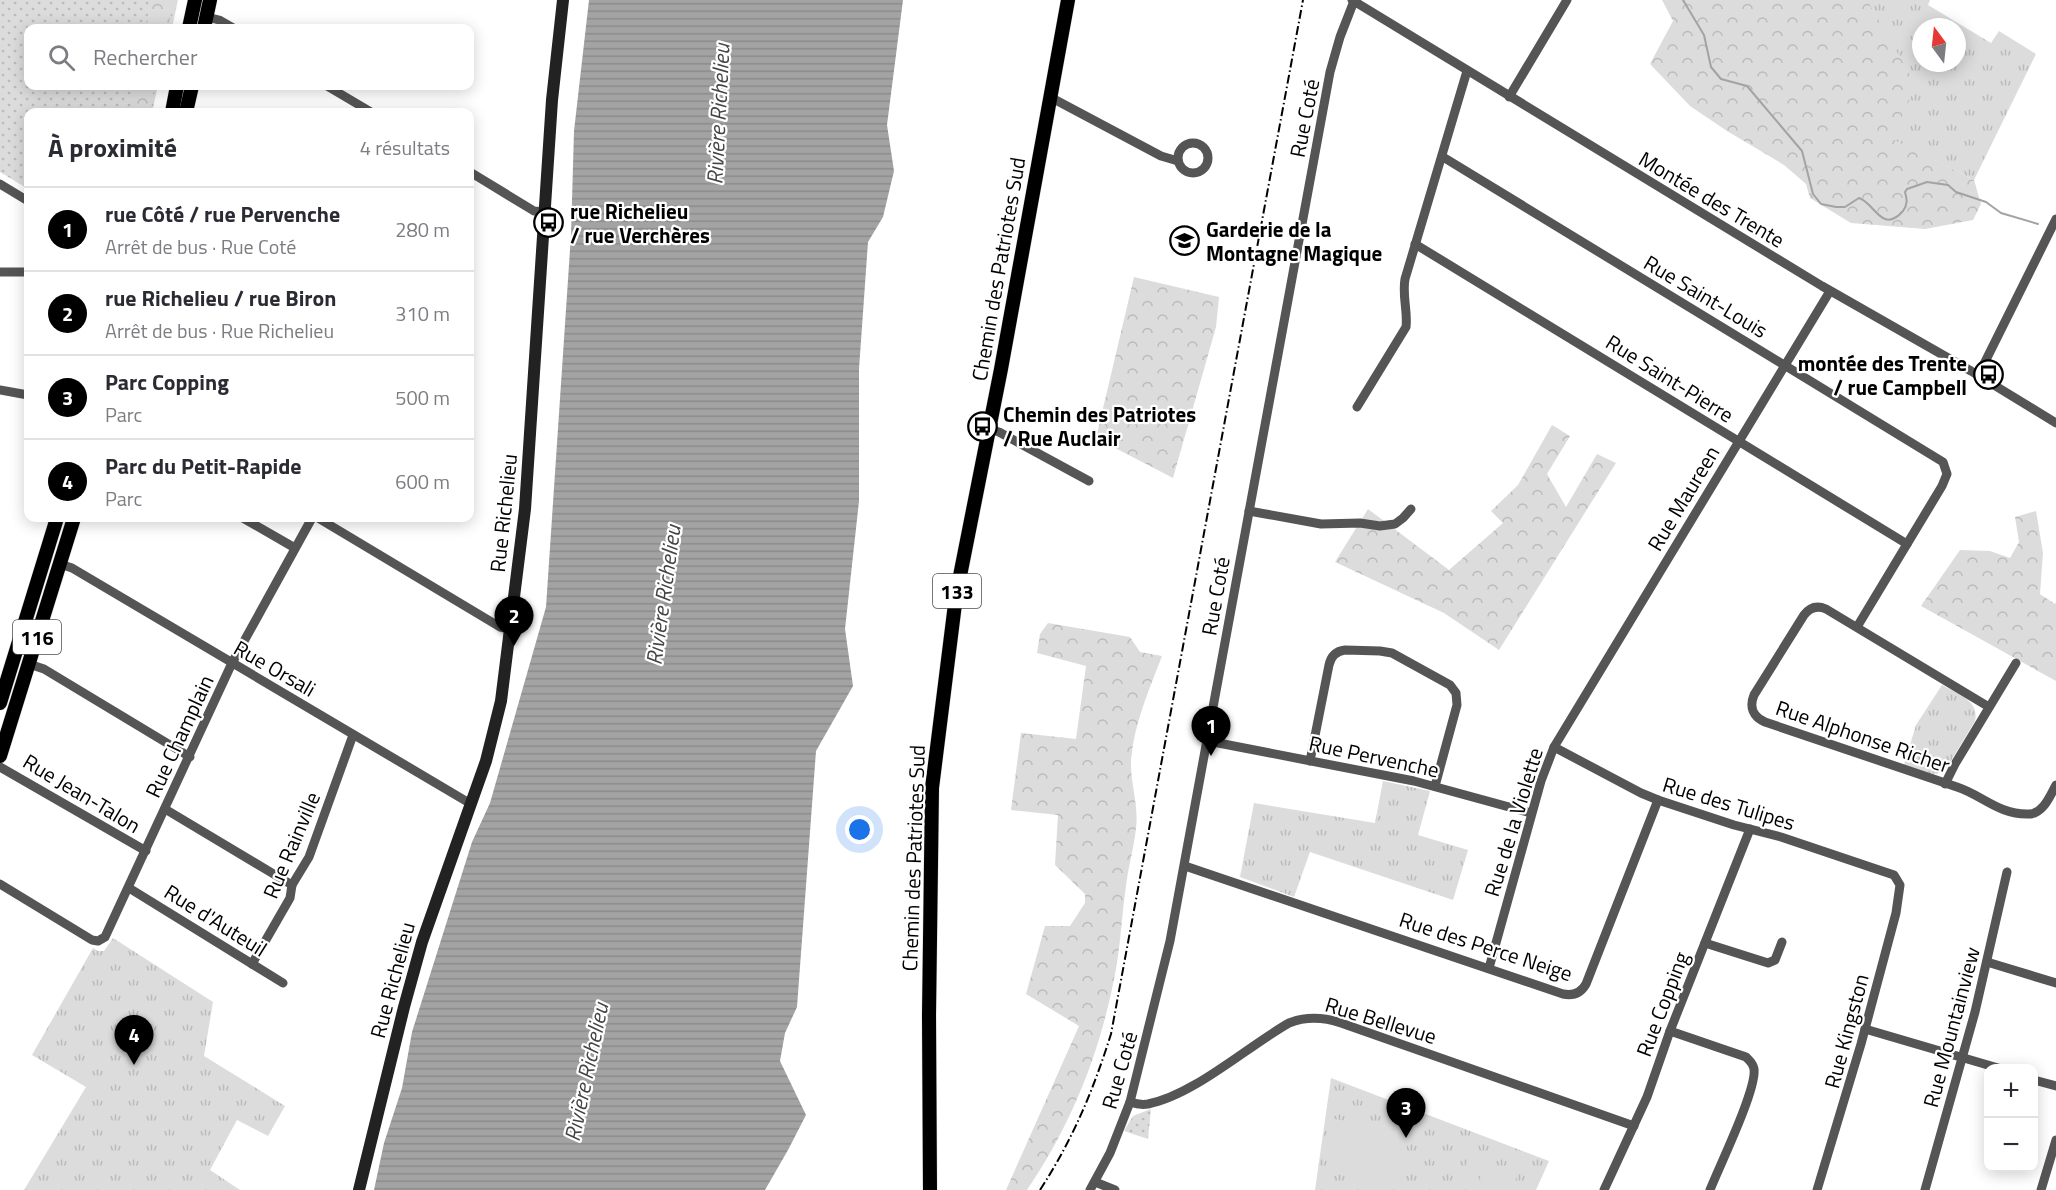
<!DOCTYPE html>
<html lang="fr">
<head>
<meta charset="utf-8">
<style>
  body { margin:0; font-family:"Titillium Web",sans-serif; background:#f2f2f3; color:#2b2b33 }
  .controls { position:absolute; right:18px; bottom:18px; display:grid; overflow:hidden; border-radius:12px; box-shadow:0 3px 15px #0003 }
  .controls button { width:54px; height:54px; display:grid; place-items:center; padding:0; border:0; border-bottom:2px solid #e1e1e2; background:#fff; color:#2b2b33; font:30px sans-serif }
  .compass { position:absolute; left:1912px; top:18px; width:54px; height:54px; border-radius:50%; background:#fff; box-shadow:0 3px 15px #0003; rotate:345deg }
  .you { position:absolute; left:860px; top:830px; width:21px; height:21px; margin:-15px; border:4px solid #fff; border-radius:50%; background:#1a73e8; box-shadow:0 0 0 9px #1a73e833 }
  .badge { display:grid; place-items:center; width:39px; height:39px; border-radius:50%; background:#000; color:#fff; font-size:20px; font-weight:700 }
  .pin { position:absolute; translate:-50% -50px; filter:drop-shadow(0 2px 3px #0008) }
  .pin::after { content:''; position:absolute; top:32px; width:21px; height:18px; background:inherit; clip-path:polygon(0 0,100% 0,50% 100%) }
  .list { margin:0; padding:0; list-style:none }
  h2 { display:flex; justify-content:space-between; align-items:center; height:78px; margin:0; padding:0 24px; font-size:26px }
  h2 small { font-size:20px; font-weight:400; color:#7c7c81 }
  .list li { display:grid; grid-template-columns:39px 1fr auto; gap:18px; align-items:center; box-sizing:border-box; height:84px; padding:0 24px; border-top:2px solid #e1e1e2 }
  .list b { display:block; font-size:22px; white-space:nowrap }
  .list p { margin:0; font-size:20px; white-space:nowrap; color:#7c7c81 }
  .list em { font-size:20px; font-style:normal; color:#7c7c81 }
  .icon { flex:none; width:33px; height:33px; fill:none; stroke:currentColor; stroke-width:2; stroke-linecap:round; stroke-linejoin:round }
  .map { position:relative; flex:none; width:2056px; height:1190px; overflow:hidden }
  .search { position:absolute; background:#fff; box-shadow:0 3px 15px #0003; left:24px; top:24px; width:450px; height:66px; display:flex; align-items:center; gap:15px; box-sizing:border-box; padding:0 21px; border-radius:12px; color:#7c7c81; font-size:22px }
  .panel { position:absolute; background:#fff; box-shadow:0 3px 15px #0003; left:24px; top:108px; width:450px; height:414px; border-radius:12px }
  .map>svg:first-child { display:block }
  .grass { fill:url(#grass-dots) }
  .forest { fill:url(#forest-crowns) }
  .park { fill:url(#park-tufts); fill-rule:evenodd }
  .pitch { fill:#dcdcdc }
  .water { fill:url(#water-rules) }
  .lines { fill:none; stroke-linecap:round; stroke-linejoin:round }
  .stream { stroke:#a3a3a3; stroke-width:2 }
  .primary-casing { stroke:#dbdbdb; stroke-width:15 }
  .minor { stroke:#555; stroke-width:9 }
  .secondary { stroke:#222; stroke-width:12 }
  .primary { stroke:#000; stroke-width:14 }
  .rail { stroke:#000; stroke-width:2; stroke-dasharray:9 3 1.5 3; stroke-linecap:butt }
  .labels { text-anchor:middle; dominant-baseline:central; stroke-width:4.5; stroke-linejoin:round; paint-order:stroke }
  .shield { fill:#fff; stroke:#4c4c4c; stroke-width:1.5 }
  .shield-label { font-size:20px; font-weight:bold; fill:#000 }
  .street-label { font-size:21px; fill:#000; stroke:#fff }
  .poi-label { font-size:21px; font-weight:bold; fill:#000; stroke:#fff; text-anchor:start }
  .water-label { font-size:22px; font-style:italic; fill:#444; stroke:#fff }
</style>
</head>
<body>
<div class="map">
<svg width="2056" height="1190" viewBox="0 0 2056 1190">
  <defs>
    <pattern id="grass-dots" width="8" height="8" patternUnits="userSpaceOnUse" patternTransform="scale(1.5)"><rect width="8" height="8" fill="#dcdcdc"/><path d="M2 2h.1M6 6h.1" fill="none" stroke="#bbb" stroke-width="1.8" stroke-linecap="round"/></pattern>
    <pattern id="forest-crowns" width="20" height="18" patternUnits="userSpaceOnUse" patternTransform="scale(1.5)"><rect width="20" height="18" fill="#dcdcdc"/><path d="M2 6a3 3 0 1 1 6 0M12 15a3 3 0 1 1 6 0" fill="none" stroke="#bbb"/></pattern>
    <pattern id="park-tufts" width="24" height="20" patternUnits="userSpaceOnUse" patternTransform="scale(1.5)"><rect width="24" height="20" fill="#dcdcdc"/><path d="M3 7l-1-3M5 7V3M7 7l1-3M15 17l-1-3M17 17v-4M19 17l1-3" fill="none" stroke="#bbb"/></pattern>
    <pattern id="water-rules" width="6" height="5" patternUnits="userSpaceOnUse" patternTransform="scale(1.5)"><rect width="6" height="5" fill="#a3a3a3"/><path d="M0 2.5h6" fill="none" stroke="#8b8b8b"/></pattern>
  </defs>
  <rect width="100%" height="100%" fill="#fff"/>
  <!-- grass -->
  <g class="grass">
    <polygon points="0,0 178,0 172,28 28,28 28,86 158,86 152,112 28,112 28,189 0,172"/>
    <polygon points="1151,1109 1148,1139 1124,1131 1133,1116"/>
  </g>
  <!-- forest -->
  <g class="forest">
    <polygon points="151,0 174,0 168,28 145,28"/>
    <polygon points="1662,0 1871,0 1921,63 1938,63 1897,141 1974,180 1981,204 1973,220 1925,229 1851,223 1810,198 1806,184 1784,165 1727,131 1690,106 1650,64 1673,21"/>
    <polygon points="133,86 155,86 148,112 136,112 131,109"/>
    <polygon points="1134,277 1219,297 1216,327 1173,478 1096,438"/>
    <polygon points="1552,425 1570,436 1547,474 1566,507 1597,454 1616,463 1499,650 1444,613 1335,562 1368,509 1449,570 1503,523 1491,511 1518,485"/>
    <polygon points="2036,511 2043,553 2040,594 2055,604 2056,602 2056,681 1921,606 1960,550 1990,551 2010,558 2019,542 2015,517"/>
    <path d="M1048 623 1130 637 1140 652 1162 656C1149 690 1134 724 1131 760 1130 783 1139 805 1136 828 1134 848 1128 867 1126 886 1122 912 1121 938 1117 963 1103 1045 1074 1121 1027 1190H1006L1079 1026 1026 994 1045 926H1070L1085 903V894L1055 865 1058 815 1011 810 1021 733 1076 739 1086 666 1037 653 1040 634Z"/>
  </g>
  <!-- park -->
  <g class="park">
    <path d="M1867 0H1930L1928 5 1991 43 1999 31 2036 54 1974 180 1892 139 1916 85ZM1921 27H1957V63H1921Z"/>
    <path d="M1942 685C1957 693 1980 701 1975 721L1946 769C1934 780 1917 769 1904 765L1916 725Z"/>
    <polygon points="1383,781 1430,791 1418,835 1468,850 1453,900 1310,852 1294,897 1240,877 1254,803 1375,823"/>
    <polygon points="113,938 213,1002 204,1056 285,1106 268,1136 237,1120 210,1170 240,1190 24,1190 86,1087 32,1055 93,948 98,951 104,951"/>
    <polygon points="1331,1078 1549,1161 1536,1190 1315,1190"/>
  </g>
  <!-- pitch -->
  <g class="pitch">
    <polygon points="1335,1119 1409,1133 1399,1186 1325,1172"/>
    <polygon points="1469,1157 1482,1162 1472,1190 1458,1185"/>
    <polygon points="1486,1163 1500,1168 1492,1190 1476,1190"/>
    <polygon points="1504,1170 1517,1175 1512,1190 1496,1190"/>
  </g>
  <!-- water -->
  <polygon class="water" points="589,0 903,0 887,125 894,171 883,217 868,242 859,369 859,501 845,629 853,686 816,751 797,1007 785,1033 780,1061 806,1115 788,1150 765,1190 374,1190 384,1143 402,1088 412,1032 472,842 490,803 546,607 571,235 574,131"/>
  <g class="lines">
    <!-- stream -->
    <path class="stream" d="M1683 0 1704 35 1711 67 1721 79 1747 86 1802 151 1813 194 1821 204 1836 207H1845L1859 198C1874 202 1882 235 1903 211 1908 204 1907 199 1905 192L1907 189 1927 182 1948 185 1956 192 1986 202 2001 213 2038 224"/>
    <defs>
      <g id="primary">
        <polyline points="189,28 195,0"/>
        <polyline points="204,28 210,0"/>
        <polyline points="172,112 177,86"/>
        <polyline points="186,112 192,86"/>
        <polyline points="0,703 57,518"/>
        <polyline points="0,756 74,518"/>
        <polyline points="930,1190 929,1015 932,788 956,596 1001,369 1068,0"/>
      </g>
    </defs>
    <!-- primary casing -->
    <use href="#primary" class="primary-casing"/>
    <!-- minor -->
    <g class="minor">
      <polyline points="1352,0 1822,286 1971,371 2056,423"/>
      <polyline points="207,17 219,20 233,28"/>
      <polyline points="327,86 371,112"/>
      <polyline points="1050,97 1161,156 1178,161"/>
      <polyline points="1509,97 1567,0"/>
      <circle cx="1193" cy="158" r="15"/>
      <polyline points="1443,157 1943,462 1947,474 1942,486 1857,627"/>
      <polyline points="470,172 534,211 545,212"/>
      <polyline points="0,184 28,201"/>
      <polyline points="1415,244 1907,544"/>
      <polyline points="0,272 28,272"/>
      <polyline points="1978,376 2056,219"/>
      <polyline points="0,390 28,395"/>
      <path d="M1357 407 1406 327C1408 311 1402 296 1405 279L1467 71"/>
      <polyline points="989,429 999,432 1089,481"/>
      <polyline points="1249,511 1321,524 1360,523 1380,526 1395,524 1403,518 1411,509"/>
      <polyline points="243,518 295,548"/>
      <polyline points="318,518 500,627 510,629"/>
      <polyline points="60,564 72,568 471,804"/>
      <polyline points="29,664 44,669 190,757"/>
      <path d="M1989 707 1826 609C1817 605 1810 607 1804 615L1754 695C1749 707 1753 717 1765 722 1829 744 1893 765 1957 787 1982 795 1999 815 2029 814 2043 814 2050 796 2056 785"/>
      <polyline points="1208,741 1414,781 1531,813"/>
      <polyline points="1554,747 1641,793 1658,800 1734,825 1781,837 1885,872 1894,875 1900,885 1896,913 1861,1044 1817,1190"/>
      <path d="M1310 761 1329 665C1331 656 1336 651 1345 650L1380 651 1392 653 1450 685 1456 693 1457 705 1435 786"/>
      <polyline points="0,767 146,851"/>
      <polyline points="1945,784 1955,764 2016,663"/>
      <polyline points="165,809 292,885"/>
      <path d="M1185 866 1563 994C1573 996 1581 993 1586 984L1658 800"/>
      <polyline points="0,884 92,940 98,941 105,937 232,663 312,518"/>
      <polyline points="129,888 283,983"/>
      <polyline points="1705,943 1768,963 1775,960 1782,942"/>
      <polyline points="1987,962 2056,983"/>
      <polyline points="252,964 290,898 292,885 309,857 353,735"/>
      <polyline points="1489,968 1541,781 1554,747 1830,291"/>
      <polyline points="1865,1029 1998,1068"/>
      <path d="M1670 1031 1746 1057C1750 1061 1753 1063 1754 1069 1757 1089 1719 1167 1710 1190"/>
      <polyline points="2034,1080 2056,1086"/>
      <path d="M1130 1102C1136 1104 1142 1105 1148 1104 1194 1095 1248 1046 1289 1023 1307 1016 1323 1017 1341 1023L1634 1126"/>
      <polyline points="1095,1182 1115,1190"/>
      <polyline points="1090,1190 1110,1153 1130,1102 1170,941 1330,72 1340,37 1354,1"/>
      <polyline points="1604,1190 1647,1097 1670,1031 1750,829"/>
      <polyline points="1925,1190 1975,1012 2007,872"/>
      <polyline points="2041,1190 2056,1140"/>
    </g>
    <!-- secondary -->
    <polyline class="secondary" points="359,1190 404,1007 422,942 486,761 501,701 525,509 552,100 563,0"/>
    <!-- primary -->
    <use href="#primary" class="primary"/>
    <!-- rail -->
    <path class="rail" d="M1040 1190C1073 1139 1093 1091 1111 1034L1303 0"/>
  </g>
  <!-- icons -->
  <defs>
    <symbol id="bus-ring" viewBox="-11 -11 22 22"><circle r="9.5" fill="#fff" stroke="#000" stroke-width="1.5"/><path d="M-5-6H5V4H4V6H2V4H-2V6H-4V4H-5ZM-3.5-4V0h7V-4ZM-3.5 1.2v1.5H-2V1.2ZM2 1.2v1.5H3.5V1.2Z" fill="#000"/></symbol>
    <symbol id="school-ring" viewBox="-11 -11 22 22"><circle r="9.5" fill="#fff" stroke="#000" stroke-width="1.5"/><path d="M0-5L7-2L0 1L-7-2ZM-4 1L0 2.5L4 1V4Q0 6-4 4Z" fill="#000"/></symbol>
  </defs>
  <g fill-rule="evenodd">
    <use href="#bus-ring" x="532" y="206" width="33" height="33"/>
    <use href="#school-ring" x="1168" y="224" width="33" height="33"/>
    <use href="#bus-ring" x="1972" y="358" width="33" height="33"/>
    <use href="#bus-ring" x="966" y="410" width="33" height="33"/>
  </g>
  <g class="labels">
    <!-- shield labels -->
    <g class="shield">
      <rect x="933" y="574" width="48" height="34" rx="4.5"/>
      <rect x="13" y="620" width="48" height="34" rx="4.5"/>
    </g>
    <g class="shield-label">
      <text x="957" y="591">133</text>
      <text x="37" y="637">116</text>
    </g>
    <!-- street labels -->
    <g class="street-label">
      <text transform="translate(1304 118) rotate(-79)">Rue Coté</text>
      <text transform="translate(1712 199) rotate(31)">Montée des Trente</text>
      <text transform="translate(998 269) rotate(-80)">Chemin des Patriotes Sud</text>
      <text transform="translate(1706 296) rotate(31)">Rue Saint-Louis</text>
      <text transform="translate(1670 378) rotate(32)">Rue Saint-Pierre</text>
      <text transform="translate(1683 498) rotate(-59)">Rue Maureen</text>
      <text transform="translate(503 513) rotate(-84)">Rue Richelieu</text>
      <text transform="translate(1215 596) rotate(-80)">Rue Coté</text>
      <text transform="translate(275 668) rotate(30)">Rue Orsali</text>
      <text transform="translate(179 736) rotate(-65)">Rue Champlain</text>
      <text transform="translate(1863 736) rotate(19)">Rue Alphonse Richer</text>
      <text transform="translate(1374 756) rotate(12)">Rue Pervenche</text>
      <text transform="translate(82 793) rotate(31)">Rue Jean-Talon</text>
      <text transform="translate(1729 803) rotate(17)">Rue des Tulipes</text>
      <text transform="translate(1513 822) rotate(-73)">Rue de la Violette</text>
      <text transform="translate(291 845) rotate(-67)">Rue Rainville</text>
      <text transform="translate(913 858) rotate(-88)">Chemin des Patriotes Sud</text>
      <text transform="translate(216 920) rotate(32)">Rue d'Auteuil</text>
      <text transform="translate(1486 946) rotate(18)">Rue des Perce Neige</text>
      <text transform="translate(392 980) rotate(-75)">Rue Richelieu</text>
      <text transform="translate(1662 1004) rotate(-69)">Rue Copping</text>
      <text transform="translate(1381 1020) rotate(17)">Rue Bellevue</text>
      <text transform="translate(1951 1027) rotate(-75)">Rue Mountainview</text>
      <text transform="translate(1846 1031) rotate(-75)">Rue Kingston</text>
      <text transform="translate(1119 1070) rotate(-74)">Rue Coté</text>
    </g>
    <!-- poi labels -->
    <g class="poi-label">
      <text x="570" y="211">rue Richelieu<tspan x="570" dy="24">/ rue Verchères</tspan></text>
      <text x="1206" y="229">Garderie de la<tspan x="1206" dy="24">Montagne Magique</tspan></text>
      <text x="1967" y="363" text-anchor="end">montée des Trente<tspan x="1967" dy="24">/ rue Campbell</tspan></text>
      <text x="1003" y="414">Chemin des Patriotes<tspan x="1003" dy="24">/ Rue Auclair</tspan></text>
    </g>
    <!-- water labels -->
    <g class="water-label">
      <text transform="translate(718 114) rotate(-87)">Rivière Richelieu</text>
      <text transform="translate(663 595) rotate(-82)">Rivière Richelieu</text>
      <text transform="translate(586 1072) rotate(-78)">Rivière Richelieu</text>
    </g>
  </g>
</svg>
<div class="controls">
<button>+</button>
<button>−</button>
</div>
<svg class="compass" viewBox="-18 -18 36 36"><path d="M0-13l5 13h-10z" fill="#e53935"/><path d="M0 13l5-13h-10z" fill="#7c7c81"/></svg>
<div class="you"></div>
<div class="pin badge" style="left:1211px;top:756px">1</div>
<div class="pin badge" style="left:514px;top:646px">2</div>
<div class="pin badge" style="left:1406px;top:1138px">3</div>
<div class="pin badge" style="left:134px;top:1065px">4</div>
<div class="search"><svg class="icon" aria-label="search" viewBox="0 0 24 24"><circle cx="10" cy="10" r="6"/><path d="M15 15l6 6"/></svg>Rechercher</div>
<section class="panel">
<h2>À proximité<small>4 résultats</small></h2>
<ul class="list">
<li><span class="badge">1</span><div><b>rue Côté / rue Pervenche</b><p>Arrêt de bus · Rue Coté</p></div><em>280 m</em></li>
<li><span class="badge">2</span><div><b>rue Richelieu / rue Biron</b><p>Arrêt de bus · Rue Richelieu</p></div><em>310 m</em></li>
<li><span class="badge">3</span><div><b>Parc Copping</b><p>Parc</p></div><em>500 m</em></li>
<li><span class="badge">4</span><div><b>Parc du Petit-Rapide</b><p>Parc</p></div><em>600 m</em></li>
</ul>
</section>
</div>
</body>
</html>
